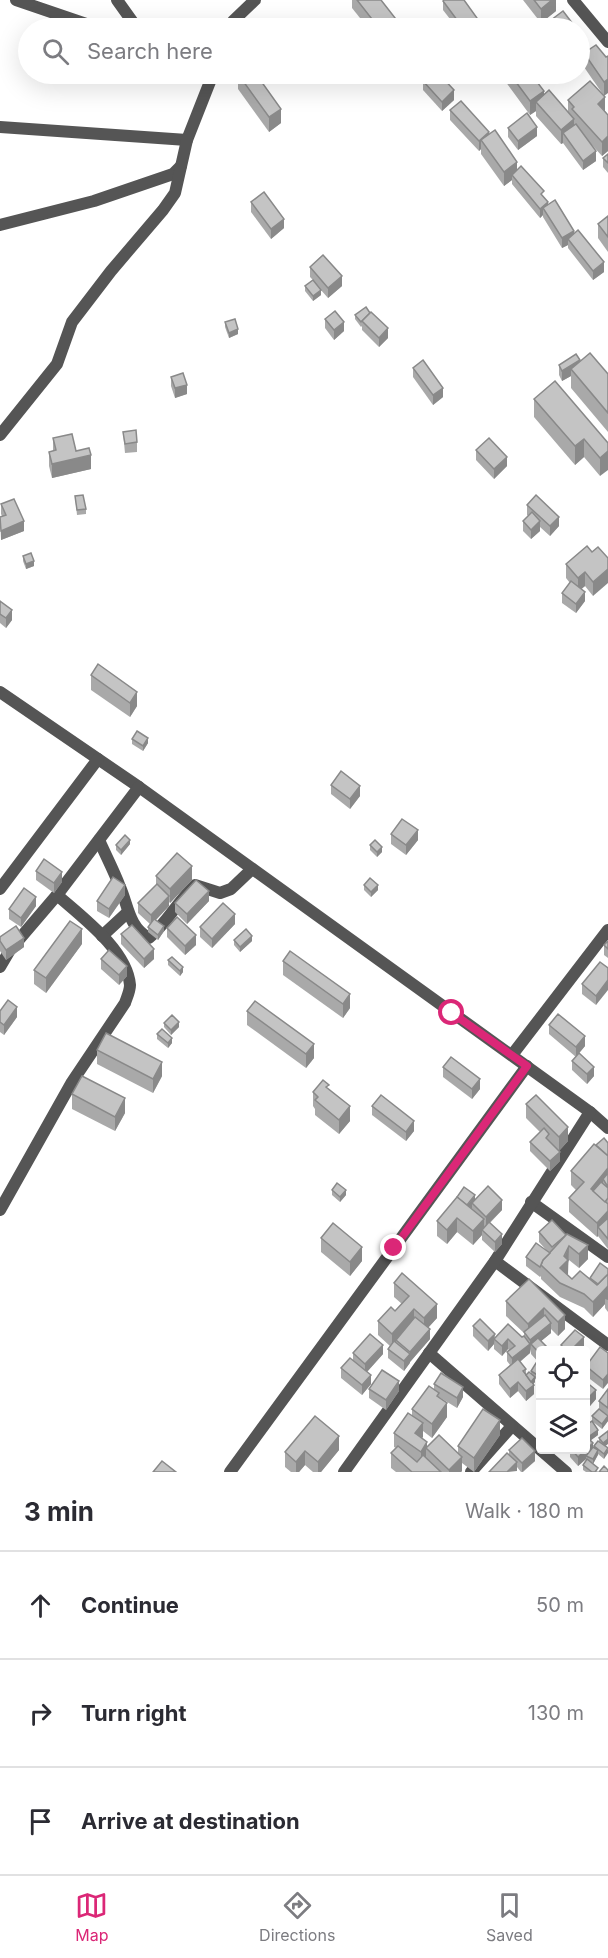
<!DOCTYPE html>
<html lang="en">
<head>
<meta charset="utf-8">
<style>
  body { margin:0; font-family:Inter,sans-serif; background:#f7f7f7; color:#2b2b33 }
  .controls { position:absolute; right:18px; bottom:18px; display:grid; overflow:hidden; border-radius:6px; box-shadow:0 6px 24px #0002 }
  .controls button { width:54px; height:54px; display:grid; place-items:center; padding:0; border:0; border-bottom:2px solid #e1e1e2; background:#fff; color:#2b2b33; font:30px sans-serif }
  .stop { position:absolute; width:18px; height:18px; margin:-14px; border:4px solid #db2777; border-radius:50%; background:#fff }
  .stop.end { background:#db2777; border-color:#fff; box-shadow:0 2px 6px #0008 }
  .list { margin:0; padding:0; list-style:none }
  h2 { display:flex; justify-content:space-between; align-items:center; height:78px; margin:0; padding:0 24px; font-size:26px }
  h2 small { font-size:20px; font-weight:400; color:#7c7c81 }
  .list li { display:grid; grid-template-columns:39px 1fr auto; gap:18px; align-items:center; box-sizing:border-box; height:108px; padding:0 24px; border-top:2px solid #e1e1e2 }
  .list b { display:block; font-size:22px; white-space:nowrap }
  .list em { font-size:20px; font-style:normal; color:#7c7c81 }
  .icon { flex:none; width:33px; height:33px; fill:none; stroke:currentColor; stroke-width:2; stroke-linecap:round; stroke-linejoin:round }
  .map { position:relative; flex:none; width:608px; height:1472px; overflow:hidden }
  .search { position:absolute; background:#fff; box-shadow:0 6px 24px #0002; left:18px; right:18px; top:18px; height:66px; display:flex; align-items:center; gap:15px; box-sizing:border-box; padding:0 21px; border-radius:33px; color:#7c7c81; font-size:22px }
  .sheet { height:402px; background:#fff }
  nav { display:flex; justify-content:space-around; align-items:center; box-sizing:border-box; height:84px; border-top:2px solid #e1e1e2; background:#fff; font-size:16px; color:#7c7c81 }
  nav a { display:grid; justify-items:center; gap:3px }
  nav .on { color:#db2777 }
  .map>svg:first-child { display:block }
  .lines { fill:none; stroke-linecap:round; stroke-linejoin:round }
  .street { stroke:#555; stroke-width:12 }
  .wall { fill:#a9a9a9 }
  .shaded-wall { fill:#898989 }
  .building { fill:#c4c4c4; stroke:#898989; stroke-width:1.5 }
  .route { stroke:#db2777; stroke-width:8 }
</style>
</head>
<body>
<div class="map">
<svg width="608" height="1472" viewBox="0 0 608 1472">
  <rect width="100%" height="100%" fill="#fff"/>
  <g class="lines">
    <!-- street -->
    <g class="street">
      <polyline points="16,0 98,28"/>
      <polyline points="117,0 137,28"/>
      <polyline points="573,0 608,42"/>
      <polyline points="229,28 233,21 255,0"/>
      <polyline points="0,127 187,140"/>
      <polyline points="0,225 94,201 173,174 181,166"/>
      <polyline points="0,435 57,364 72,322 111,271 163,210 175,193 187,140 213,74"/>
      <polyline points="0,692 139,787 590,1112 608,1128"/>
      <path d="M99 840C106 856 114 871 120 887 128 905 129 928 149 938 167 923 178 901 195 885L220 893 231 889 252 869"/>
      <polyline points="0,889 98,759"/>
      <polyline points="102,936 128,912"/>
      <polyline points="0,967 10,950 57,895 139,787"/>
      <polyline points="512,1055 608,930"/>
      <polyline points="531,1202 608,1257"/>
      <path d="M0 1210 72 1082 125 1003C127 997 130 991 130 985 127 950 82 917 57 895"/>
      <polyline points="495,1261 608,1345"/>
      <polyline points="429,1353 566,1472"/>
      <polyline points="230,1472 527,1066"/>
      <polyline points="344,1472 495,1261 590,1112"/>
      <polyline points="471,1472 512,1426"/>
    </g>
  </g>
  <!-- wall -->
  <g class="wall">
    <polygon points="352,0 381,0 399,28 368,28 352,8"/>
    <polygon points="523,0 556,0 556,11 541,23"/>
    <polygon points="443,1 476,28 457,28 443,10"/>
    <polygon points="551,20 576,28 551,28"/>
    <polygon points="584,53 606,57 604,96 584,67"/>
    <polygon points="238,74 281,123 269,132 238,89"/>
    <polygon points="409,74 424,74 424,75 416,82"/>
    <polygon points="500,74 531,74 544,95 568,112 568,100 605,111 608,115 608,151 602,156 591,144 596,161 583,170 563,143 561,144 536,116 536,111 530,115"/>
    <polygon points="423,81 454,100 442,111 423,90"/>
    <polygon points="450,110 489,134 517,169 544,197 548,205 574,233 604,272 593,280 568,248 568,245 562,248 543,217 543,215 540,218 512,184 512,180 504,186 481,154 481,149 479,151 450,120"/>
    <polygon points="508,128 537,136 518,150 508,137"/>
    <polygon points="608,154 608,173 603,167 603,158"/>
    <polygon points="251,202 284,228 271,239 251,212"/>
    <polygon points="608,216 608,252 598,238 598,224"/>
    <polygon points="310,267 342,286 328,298 313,281 321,295 313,301 305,291 305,286 313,280 310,277"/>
    <polygon points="355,315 388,338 379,347 362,330 362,326 361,327 355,319"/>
    <polygon points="325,319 344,331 334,340 325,328"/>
    <polygon points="225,322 238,334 229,338 225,327"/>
    <polygon points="580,361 608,374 608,432 571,388 571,376 562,381 559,375 559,365"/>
    <polygon points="413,368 443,397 433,405 413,377"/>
    <polygon points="171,377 187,394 175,398 171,386"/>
    <polygon points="534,399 608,443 600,476 584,457 575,465 534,417"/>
    <polygon points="123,432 137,442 137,452 125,453"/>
    <polygon points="53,438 76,451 91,469 52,478 49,466 49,452 53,451"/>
    <polygon points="476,450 507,466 494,479 476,460"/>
    <polygon points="75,496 86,509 86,514 77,515"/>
    <polygon points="1,504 24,531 1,540 0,517 2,516 1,514"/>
    <polygon points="527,505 559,526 550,536 540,527 540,531 531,539 523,531 523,521 528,516 527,515"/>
    <polygon points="598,547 593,596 585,586 581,589 585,601 576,613 562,603 562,593 570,583 566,578 566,564 592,552"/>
    <polygon points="23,556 34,566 26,569 23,561"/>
    <polygon points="0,601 12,620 6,628 0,623"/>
    <polygon points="91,675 137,706 130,717 91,690"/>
    <polygon points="132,739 148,743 143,751 132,744"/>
    <polygon points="331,785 360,796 350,809 331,794"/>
    <polygon points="391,834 418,840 406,855 391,844"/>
    <polygon points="130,844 121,855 116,850 116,845"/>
    <polygon points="370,845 382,852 377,857 370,850"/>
    <polygon points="36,871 62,882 54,893 36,880"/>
    <polygon points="156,876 192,880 170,903 169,902 169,906 156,920 164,931 158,940 148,932 148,927 150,924 138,913 138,903 156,885"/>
    <polygon points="364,885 378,890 371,897 364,890"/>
    <polygon points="125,895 109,918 97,911 97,901"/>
    <polygon points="209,901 187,924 175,912 175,903"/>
    <polygon points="36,906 21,927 9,919 9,909"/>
    <polygon points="235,924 212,948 200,937 200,927"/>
    <polygon points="167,928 196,945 185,955 167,937"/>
    <polygon points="121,934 154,959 144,968 121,944"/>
    <polygon points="0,937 24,947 6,960 0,951"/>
    <polygon points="234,940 252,941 240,952 234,945"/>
    <polygon points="608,941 608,958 604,955 604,945"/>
    <polygon points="82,944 46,993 34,984 34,970"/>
    <polygon points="101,959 127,976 119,985 101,969"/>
    <polygon points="168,960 183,972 180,976 168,965"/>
    <polygon points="283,961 350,1008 343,1018 283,975"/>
    <polygon points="608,968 596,1005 582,994 582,984"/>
    <polygon points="0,1011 17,1017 4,1035 0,1032"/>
    <polygon points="247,1011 314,1058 306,1068 247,1025"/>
    <polygon points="164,1023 179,1027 171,1035 164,1027"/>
    <polygon points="549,1025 585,1046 578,1054 594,1076 587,1084 572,1070 572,1061 576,1057 549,1034"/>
    <polygon points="157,1034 172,1043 168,1048 157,1039"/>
    <polygon points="97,1050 162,1076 153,1093 97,1064"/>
    <polygon points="443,1067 480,1089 472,1099 443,1077"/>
    <polygon points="329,1089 350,1121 339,1134 315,1115 315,1109 313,1106 313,1092"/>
    <polygon points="72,1094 125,1113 115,1131 72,1109"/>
    <polygon points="526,1104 568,1141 559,1151 560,1161 550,1171 530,1151 530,1142 540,1132 526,1118"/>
    <polygon points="372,1106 414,1131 406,1141 372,1115"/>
    <polygon points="608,1143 608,1249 598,1236 597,1237 569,1212 569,1198 576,1190 571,1185 571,1171 596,1145"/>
    <polygon points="332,1190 346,1195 340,1202 332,1195"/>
    <polygon points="475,1200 502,1210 490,1223 502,1244 495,1252 482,1240 482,1235 473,1245 457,1232 447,1244 437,1236 437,1221"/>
    <polygon points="552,1220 588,1259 579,1268 569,1260 568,1263 567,1275 572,1279 590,1279 590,1278 608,1269 608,1312 605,1308 605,1304 593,1317 584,1308 560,1297 541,1279 541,1276 540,1277 526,1266 526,1257 549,1253 539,1242 539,1232"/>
    <polygon points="321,1238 362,1261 350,1276 321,1252"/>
    <polygon points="529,1279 565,1329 558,1336 551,1329 551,1333 541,1341 540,1364 531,1354 531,1349 530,1353 520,1362 526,1369 526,1375 531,1374 531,1371 540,1366 539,1381 535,1379 535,1382 533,1384 534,1394 526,1401 518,1391 510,1398 499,1384 499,1375 510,1365 507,1361 507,1352 509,1350 508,1349 502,1356 494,1349 494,1344 488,1351 473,1336 473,1326 495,1338 522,1337 524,1336 524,1333 506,1316 506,1301"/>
    <polygon points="394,1283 437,1318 428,1328 430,1339 410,1362 404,1371 388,1358 388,1349 390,1346 378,1335 378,1321 395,1311 402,1304 394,1297"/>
    <polygon points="353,1353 383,1354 367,1372 371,1384 362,1395 341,1378 341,1368 353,1360"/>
    <polygon points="608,1353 603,1389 586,1376 586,1366"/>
    <polygon points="585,1381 596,1399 590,1406 585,1402"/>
    <polygon points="434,1384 463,1397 457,1408 439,1397 447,1417 432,1438 423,1431 422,1438 427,1447 458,1453 458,1446 500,1435 474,1472 462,1463 462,1471 461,1472 396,1472 391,1468 391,1453 396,1448 394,1447 394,1433 412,1415 412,1409 434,1390"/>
    <polygon points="369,1389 399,1391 386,1410 369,1398"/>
    <polygon points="608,1389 608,1421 602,1429 592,1421 592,1416 599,1409 599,1401"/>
    <polygon points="540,1417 540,1433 537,1429 537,1420"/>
    <polygon points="585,1426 598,1435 591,1440 593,1447 594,1448 594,1446 599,1441 599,1438 605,1446 604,1459 598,1454 593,1464 598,1472 586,1472 583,1470 583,1465 586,1461 586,1459 578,1466 570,1457 570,1449 585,1449"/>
    <polygon points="339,1450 321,1472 313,1472 305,1465 299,1472 291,1472 285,1467 285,1452"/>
    <polygon points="509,1450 535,1461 523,1472 521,1472 517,1467 517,1471 509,1455"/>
  </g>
  <!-- shaded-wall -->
  <g class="shaded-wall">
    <polygon points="552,0 556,0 556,11 541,23 541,9"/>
    <polygon points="477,18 477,28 463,28"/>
    <polygon points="399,23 399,28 391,28"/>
    <polygon points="584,40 584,50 579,53 579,43"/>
    <polygon points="416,74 424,74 424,75 416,82"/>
    <polygon points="608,79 608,93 604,96 604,82"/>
    <polygon points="454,90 454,100 442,111 442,102"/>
    <polygon points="544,91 544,105 536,102 536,111 530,115 530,101"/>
    <polygon points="605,97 605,112 598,104"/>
    <polygon points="281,109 281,123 269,132 269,117"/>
    <polygon points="574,119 574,133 563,133 563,143 561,144 561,130"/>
    <polygon points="537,127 537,136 518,150 518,141"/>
    <polygon points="489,132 489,142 481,140 481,149 479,151 479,141"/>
    <polygon points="608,136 608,151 602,156 602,142"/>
    <polygon points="596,151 596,161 583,170 583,161"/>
    <polygon points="517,162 517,176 512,175 512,180 504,186 504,172"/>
    <polygon points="548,202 548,211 543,208 543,215 540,218 540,209"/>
    <polygon points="284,219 284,228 271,239 271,229"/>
    <polygon points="574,231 574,240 568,239 568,245 562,248 562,238"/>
    <polygon points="604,262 604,272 593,280 593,271"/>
    <polygon points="342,276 342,286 328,298 328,288"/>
    <polygon points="321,290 321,295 313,301 313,296"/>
    <polygon points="344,322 344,331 334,340 334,330"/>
    <polygon points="388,328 388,338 379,347 379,338"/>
    <polygon points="238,329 238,334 229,338 229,333"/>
    <polygon points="580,360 580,369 571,369 571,376 562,381 562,371"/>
    <polygon points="187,385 187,394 175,398 175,388"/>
    <polygon points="443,388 443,397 433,405 433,395"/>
    <polygon points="584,439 584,457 575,465 575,446"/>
    <polygon points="608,451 608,470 600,476 600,458"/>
    <polygon points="91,455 91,469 52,478 52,464"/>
    <polygon points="507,457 507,466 494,479 494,469"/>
    <polygon points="559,517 559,526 550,536 550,526"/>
    <polygon points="24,521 24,531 1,540 1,531"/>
    <polygon points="540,521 540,531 531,539 531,530"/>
    <polygon points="34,561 34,566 26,569 26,564"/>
    <polygon points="608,569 608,583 593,596 593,582"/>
    <polygon points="585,572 585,586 578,592 578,578"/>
    <polygon points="585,592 585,601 576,613 576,604"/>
    <polygon points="12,610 12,620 6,628 6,618"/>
    <polygon points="137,692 137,706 130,717 130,703"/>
    <polygon points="148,738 148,743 143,751 143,746"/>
    <polygon points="360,786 360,796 350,809 350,799"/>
    <polygon points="418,830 418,840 406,855 406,845"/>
    <polygon points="130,840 130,844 121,855 121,850"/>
    <polygon points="382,847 382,852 377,857 377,852"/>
    <polygon points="192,866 192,880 170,903 170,889"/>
    <polygon points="62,872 62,882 54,893 54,883"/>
    <polygon points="125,885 125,895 109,918 109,909"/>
    <polygon points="378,885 378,890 371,897 371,892"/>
    <polygon points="209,891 209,901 187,924 187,914"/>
    <polygon points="169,896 169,906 151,925 151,915"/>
    <polygon points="36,897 36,906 21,927 21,918"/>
    <polygon points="235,914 235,924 212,948 212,939"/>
    <polygon points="164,926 164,931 158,940 158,935"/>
    <polygon points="82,929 82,944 46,993 46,978"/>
    <polygon points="196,935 196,945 185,955 185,946"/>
    <polygon points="252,936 252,941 240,952 240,947"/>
    <polygon points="24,938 24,947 6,960 6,950"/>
    <polygon points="154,949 154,959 144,968 144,959"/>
    <polygon points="127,966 127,976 119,985 119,975"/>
    <polygon points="183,967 183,972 180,976 180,971"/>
    <polygon points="608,980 608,990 596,1005 596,996"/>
    <polygon points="350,994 350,1008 343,1018 343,1004"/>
    <polygon points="17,1007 17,1017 4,1035 4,1025"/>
    <polygon points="179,1022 179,1027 171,1035 171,1030"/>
    <polygon points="585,1036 585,1046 576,1057 576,1047"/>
    <polygon points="172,1038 172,1043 168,1048 168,1043"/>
    <polygon points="314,1044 314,1058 306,1068 306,1054"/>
    <polygon points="162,1062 162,1076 153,1093 153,1079"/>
    <polygon points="594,1067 594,1076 587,1084 587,1074"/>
    <polygon points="480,1079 480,1089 472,1099 472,1089"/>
    <polygon points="125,1098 125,1113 115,1131 115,1117"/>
    <polygon points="350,1106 350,1121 339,1134 339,1120"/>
    <polygon points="414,1121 414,1131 406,1141 406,1132"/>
    <polygon points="568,1127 568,1141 559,1151 559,1137"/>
    <polygon points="560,1152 560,1161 550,1171 550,1161"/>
    <polygon points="608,1168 608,1183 603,1179 603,1189 596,1197 591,1189"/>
    <polygon points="346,1190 346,1195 340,1202 340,1197"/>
    <polygon points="475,1195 475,1205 472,1203 472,1208 466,1217 466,1207"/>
    <polygon points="502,1200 502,1210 486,1226 486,1217"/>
    <polygon points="608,1211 608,1225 598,1227 598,1236 597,1237 597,1223"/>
    <polygon points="457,1218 457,1232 447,1244 447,1230"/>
    <polygon points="484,1219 484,1232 482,1230 482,1235 473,1245 473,1231"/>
    <polygon points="502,1234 502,1244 495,1252 495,1242"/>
    <polygon points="588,1245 588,1259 579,1268 579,1254"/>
    <polygon points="569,1246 568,1274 560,1282 560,1268"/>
    <polygon points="362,1247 362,1261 350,1276 350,1262"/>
    <polygon points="608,1286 608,1300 605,1299 605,1304 593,1317 593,1302"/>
    <polygon points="437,1304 437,1318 424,1332 424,1318"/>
    <polygon points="544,1308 544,1322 528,1338 528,1324"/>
    <polygon points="414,1309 414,1323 396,1340 396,1344 392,1348 392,1334"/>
    <polygon points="565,1315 565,1329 558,1336 558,1322"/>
    <polygon points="551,1323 551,1333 534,1347 531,1344 530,1353 512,1368 512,1358 530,1344 530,1340"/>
    <polygon points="430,1329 430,1339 410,1362 410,1352"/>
    <polygon points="495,1334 494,1344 488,1351 488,1341"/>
    <polygon points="584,1337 584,1347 580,1350 571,1350"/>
    <polygon points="508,1339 508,1349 502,1356 502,1346"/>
    <polygon points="383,1345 383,1354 365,1374 365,1364"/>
    <polygon points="410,1354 410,1363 404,1371 404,1361"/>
    <polygon points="608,1374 608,1383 603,1389 603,1380"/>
    <polygon points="371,1375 371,1384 362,1395 362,1385"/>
    <polygon points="535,1377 535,1382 530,1388 534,1385 534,1394 526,1401 526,1391 530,1383"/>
    <polygon points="399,1381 399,1391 386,1410 386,1400"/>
    <polygon points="518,1382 518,1391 510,1398 510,1389"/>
    <polygon points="463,1387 463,1397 457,1408 457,1398"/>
    <polygon points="596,1390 596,1399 590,1406 590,1396"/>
    <polygon points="447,1403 447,1417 432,1438 432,1424"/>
    <polygon points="608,1416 608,1421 602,1429 602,1424"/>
    <polygon points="500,1420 500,1435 474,1472 474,1458"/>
    <polygon points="423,1423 423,1437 415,1447 415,1433"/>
    <polygon points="598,1430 598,1435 587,1443 587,1438"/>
    <polygon points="339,1436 339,1450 321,1472 318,1472 318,1462"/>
    <polygon points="608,1439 608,1444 603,1448 603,1443"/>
    <polygon points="427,1442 427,1450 426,1448 426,1458 421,1466 421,1452"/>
    <polygon points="593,1443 593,1452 586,1456 586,1459 578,1466 578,1457"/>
    <polygon points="608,1449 608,1453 604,1459 604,1454"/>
    <polygon points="598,1450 598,1455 593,1464 593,1459"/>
    <polygon points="305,1451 305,1465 299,1472 296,1472 296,1462"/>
    <polygon points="535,1451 535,1461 522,1472 522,1463"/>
    <polygon points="462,1457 462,1471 461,1472 449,1472 449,1470"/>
    <polygon points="517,1462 517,1471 507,1472"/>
  </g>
  <!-- building -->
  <g class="building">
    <polygon points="357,0 381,0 399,23 391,28 379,28"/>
    <polygon points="444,0 464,0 477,18 463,28 443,1"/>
    <polygon points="534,0 552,0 541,9"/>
    <polygon points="563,11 576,28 558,28 551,20"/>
    <polygon points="483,23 488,28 476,28"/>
    <polygon points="579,34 584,40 579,43"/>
    <polygon points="596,45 606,57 608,56 608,79 604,82 584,53"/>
    <polygon points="238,74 256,74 281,109 269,117"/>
    <polygon points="431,74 439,74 454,90 442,102 423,81"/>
    <polygon points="510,74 531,74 544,91 530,101"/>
    <polygon points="590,81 605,97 598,104 608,115 608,136 602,142 572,109 574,107 568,100"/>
    <polygon points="549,90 574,119 561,130 536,102"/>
    <polygon points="461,101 489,132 479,141 450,110"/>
    <polygon points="527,113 537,127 518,141 508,128"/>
    <polygon points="576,124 596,151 583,161 563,133"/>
    <polygon points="495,130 517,162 504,172 481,140"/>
    <polygon points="608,154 608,163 603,158"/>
    <polygon points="521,166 544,191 541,194 548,202 540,209 512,175"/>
    <polygon points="264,192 284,219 271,229 251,202"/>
    <polygon points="555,200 574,231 562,238 543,208"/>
    <polygon points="608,216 608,237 598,224"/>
    <polygon points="578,230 604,262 593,271 568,239"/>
    <polygon points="323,255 342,276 328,288 310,267"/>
    <polygon points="313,280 321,290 313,296 305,286"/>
    <polygon points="366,307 370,313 361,322 355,315"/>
    <polygon points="335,311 344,322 334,330 325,319"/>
    <polygon points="371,312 388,328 379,338 362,321"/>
    <polygon points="235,319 238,329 229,333 225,322"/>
    <polygon points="590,353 608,374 608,413 571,369"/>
    <polygon points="576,354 580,360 562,371 559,365"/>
    <polygon points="423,360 443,388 433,395 413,368"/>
    <polygon points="183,373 187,385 175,388 171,377"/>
    <polygon points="555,381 608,443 608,451 600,458 584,439 575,446 534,399"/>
    <polygon points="136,430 137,442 125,444 123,432"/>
    <polygon points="72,434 76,451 89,448 91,455 52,464 49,452 56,450 53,438"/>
    <polygon points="489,438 507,457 494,469 476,450"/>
    <polygon points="83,495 86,509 77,510 75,496"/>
    <polygon points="536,495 559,517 550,526 527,505"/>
    <polygon points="14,499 24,521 1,531 0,517 6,515 1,504"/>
    <polygon points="532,512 540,521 531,530 523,521"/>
    <polygon points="587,546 592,552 598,547 608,558 608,569 593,582 585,572 578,578 566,564"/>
    <polygon points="31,553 34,561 26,564 23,556"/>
    <polygon points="571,581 585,592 576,604 562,593"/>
    <polygon points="0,601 12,610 6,618 0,614"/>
    <polygon points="98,664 137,692 130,703 91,675"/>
    <polygon points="137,731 148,738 143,746 132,739"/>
    <polygon points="341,771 360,786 350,799 331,785"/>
    <polygon points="402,819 418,830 406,845 391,834"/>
    <polygon points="125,835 130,840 121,850 116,845"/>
    <polygon points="375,840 382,847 377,852 370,845"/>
    <polygon points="177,853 192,866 170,889 156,876"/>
    <polygon points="44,859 62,872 54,883 36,871"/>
    <polygon points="113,877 125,885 109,909 97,901"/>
    <polygon points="370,878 378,885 371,892 364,885"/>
    <polygon points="196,880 209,891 187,914 175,903"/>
    <polygon points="157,884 169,896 151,915 138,903"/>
    <polygon points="24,888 36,897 21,918 9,909"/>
    <polygon points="223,903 235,914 212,939 200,927"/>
    <polygon points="177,917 196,935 185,946 167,928"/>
    <polygon points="154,919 164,926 158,935 148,927"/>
    <polygon points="70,921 82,929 46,978 34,970"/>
    <polygon points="132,925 154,949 144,959 121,934"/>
    <polygon points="16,926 24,938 6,950 0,941 0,937"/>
    <polygon points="246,929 252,936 240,947 234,940"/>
    <polygon points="608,941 608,949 604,945"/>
    <polygon points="109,950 127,966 119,975 101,959"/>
    <polygon points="290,951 350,994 343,1004 283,961"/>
    <polygon points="172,957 183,967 180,971 168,960"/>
    <polygon points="600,962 608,968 608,980 596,996 582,984"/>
    <polygon points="8,1000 17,1007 4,1025 0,1022 0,1011"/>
    <polygon points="255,1001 314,1044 306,1054 247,1011"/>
    <polygon points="558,1014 585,1036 576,1047 549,1025"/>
    <polygon points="172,1015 179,1022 171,1030 164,1023"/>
    <polygon points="162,1029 172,1038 168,1043 157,1034"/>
    <polygon points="106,1033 162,1062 153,1079 97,1050"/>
    <polygon points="579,1053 594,1067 587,1074 572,1061"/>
    <polygon points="451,1057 480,1079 472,1089 443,1067"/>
    <polygon points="82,1076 125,1098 115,1117 72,1094"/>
    <polygon points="323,1080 329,1085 326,1087 350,1106 339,1120 315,1100 318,1097 313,1092"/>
    <polygon points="381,1095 414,1121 406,1132 372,1106"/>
    <polygon points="536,1095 568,1127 559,1137 526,1104"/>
    <polygon points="544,1128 549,1134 546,1138 560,1152 550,1161 530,1142"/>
    <polygon points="604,1138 608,1143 608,1156 596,1145"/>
    <polygon points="594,1144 608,1156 608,1168 591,1189 608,1204 608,1211 597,1223 569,1198 584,1182 571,1171"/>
    <polygon points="608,1173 608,1187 603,1179"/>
    <polygon points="601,1182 608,1188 608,1198 605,1202 593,1191"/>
    <polygon points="337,1183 346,1190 340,1197 332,1190"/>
    <polygon points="488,1186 502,1200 486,1217 472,1203"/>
    <polygon points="464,1187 475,1195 467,1205 457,1197"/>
    <polygon points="457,1197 484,1219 473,1231 457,1218 447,1230 437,1221"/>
    <polygon points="608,1218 608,1239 598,1227"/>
    <polygon points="552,1220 566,1235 552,1247 539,1232"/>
    <polygon points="489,1222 502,1234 495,1242 482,1230"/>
    <polygon points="333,1223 362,1247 350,1262 321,1238"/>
    <polygon points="567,1234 588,1245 579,1254 569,1246 564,1256 568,1260 560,1268 572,1279 580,1271 597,1285 608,1274 608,1286 593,1302 584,1294 560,1283 541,1265 543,1260"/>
    <polygon points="536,1243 550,1253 543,1260 540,1267 526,1257"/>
    <polygon points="600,1263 608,1269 608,1274 598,1284 590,1278"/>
    <polygon points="402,1273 437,1304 424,1318 414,1309 392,1334 378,1321 391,1307 395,1311 409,1296 394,1283"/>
    <polygon points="529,1279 565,1315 558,1322 544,1308 528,1324 506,1301"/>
    <polygon points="545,1315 551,1323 530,1340 524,1332"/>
    <polygon points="415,1317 430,1329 410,1352 396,1340"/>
    <polygon points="480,1319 495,1334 488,1341 473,1326"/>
    <polygon points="508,1324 522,1337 524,1336 530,1344 512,1358 507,1352 515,1346 508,1339 502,1346 494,1339"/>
    <polygon points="575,1330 584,1337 571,1350 566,1350 561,1345"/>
    <polygon points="370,1334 383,1345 365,1364 353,1353"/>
    <polygon points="538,1338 550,1350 540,1350 540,1354 531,1344"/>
    <polygon points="394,1341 410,1354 404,1361 388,1349"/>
    <polygon points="600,1347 608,1353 608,1374 603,1380 586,1366"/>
    <polygon points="350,1358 371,1375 362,1385 341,1368"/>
    <polygon points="518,1359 526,1369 523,1371 534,1385 526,1391 518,1382 510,1389 499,1375"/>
    <polygon points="536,1363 540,1366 540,1373 539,1376 531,1371"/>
    <polygon points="382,1370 399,1381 386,1400 369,1389"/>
    <polygon points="529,1372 535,1377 531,1382 526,1375"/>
    <polygon points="441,1373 463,1387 457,1398 434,1384"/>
    <polygon points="585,1381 596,1390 590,1396 585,1392"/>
    <polygon points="429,1386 439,1393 437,1396 447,1403 432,1424 412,1409"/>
    <polygon points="608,1389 608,1408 599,1401"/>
    <polygon points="483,1409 500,1420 474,1458 458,1446"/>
    <polygon points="599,1409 608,1416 602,1424 592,1416"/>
    <polygon points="408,1413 423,1423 415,1433 427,1442 421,1452 394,1433"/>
    <polygon points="315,1416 339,1436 318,1462 305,1451 296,1462 285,1452"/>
    <polygon points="592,1421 598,1430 588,1437 585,1435 585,1426"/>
    <polygon points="608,1431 608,1439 603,1443 599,1438"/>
    <polygon points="439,1435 462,1457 449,1470 426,1448"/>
    <polygon points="585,1435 593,1443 578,1457 571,1449 585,1449"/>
    <polygon points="522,1438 535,1451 522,1463 509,1450"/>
    <polygon points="598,1441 608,1448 604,1454 594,1446"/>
    <polygon points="398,1446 417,1462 423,1455 441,1472 412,1472 391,1453"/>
    <polygon points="593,1447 598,1450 593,1459 586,1456"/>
    <polygon points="507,1453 517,1462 507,1472 489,1472"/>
    <polygon points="587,1459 598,1468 595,1472 592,1472 583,1465"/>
    <polygon points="162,1461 176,1472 153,1472"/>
    <polygon points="604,1466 608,1470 608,1472 599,1472"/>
  </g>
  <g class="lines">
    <!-- route -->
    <polyline class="route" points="394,1248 527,1066 452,1013"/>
  </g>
</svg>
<div class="controls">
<button><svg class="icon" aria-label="locate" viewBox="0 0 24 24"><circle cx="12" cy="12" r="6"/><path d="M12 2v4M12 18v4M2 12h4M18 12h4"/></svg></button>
<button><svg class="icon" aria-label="layers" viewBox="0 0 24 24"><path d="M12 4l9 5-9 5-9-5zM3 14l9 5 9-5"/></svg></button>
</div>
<div class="stop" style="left:452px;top:1013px"></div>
<div class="stop end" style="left:394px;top:1248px"></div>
<div class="search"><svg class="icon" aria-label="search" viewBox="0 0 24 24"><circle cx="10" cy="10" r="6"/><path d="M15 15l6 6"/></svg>Search here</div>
</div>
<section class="sheet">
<h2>3 min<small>Walk · 180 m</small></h2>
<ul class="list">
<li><svg class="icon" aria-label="ahead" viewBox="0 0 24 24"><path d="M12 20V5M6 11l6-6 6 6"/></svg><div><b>Continue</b></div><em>50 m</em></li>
<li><svg class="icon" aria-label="right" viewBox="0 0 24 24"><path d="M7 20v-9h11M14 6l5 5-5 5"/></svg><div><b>Turn right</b></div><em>130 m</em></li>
<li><svg class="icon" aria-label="arrive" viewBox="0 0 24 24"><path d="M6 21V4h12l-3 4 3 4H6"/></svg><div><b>Arrive at destination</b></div></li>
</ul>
</section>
<nav>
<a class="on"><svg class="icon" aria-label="map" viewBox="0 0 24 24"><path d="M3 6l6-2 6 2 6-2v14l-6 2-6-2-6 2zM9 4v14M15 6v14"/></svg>Map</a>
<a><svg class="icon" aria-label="directions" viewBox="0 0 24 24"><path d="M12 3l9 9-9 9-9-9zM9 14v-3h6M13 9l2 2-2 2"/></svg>Directions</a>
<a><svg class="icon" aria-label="saved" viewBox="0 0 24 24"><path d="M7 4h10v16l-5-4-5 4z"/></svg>Saved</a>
</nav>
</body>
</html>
